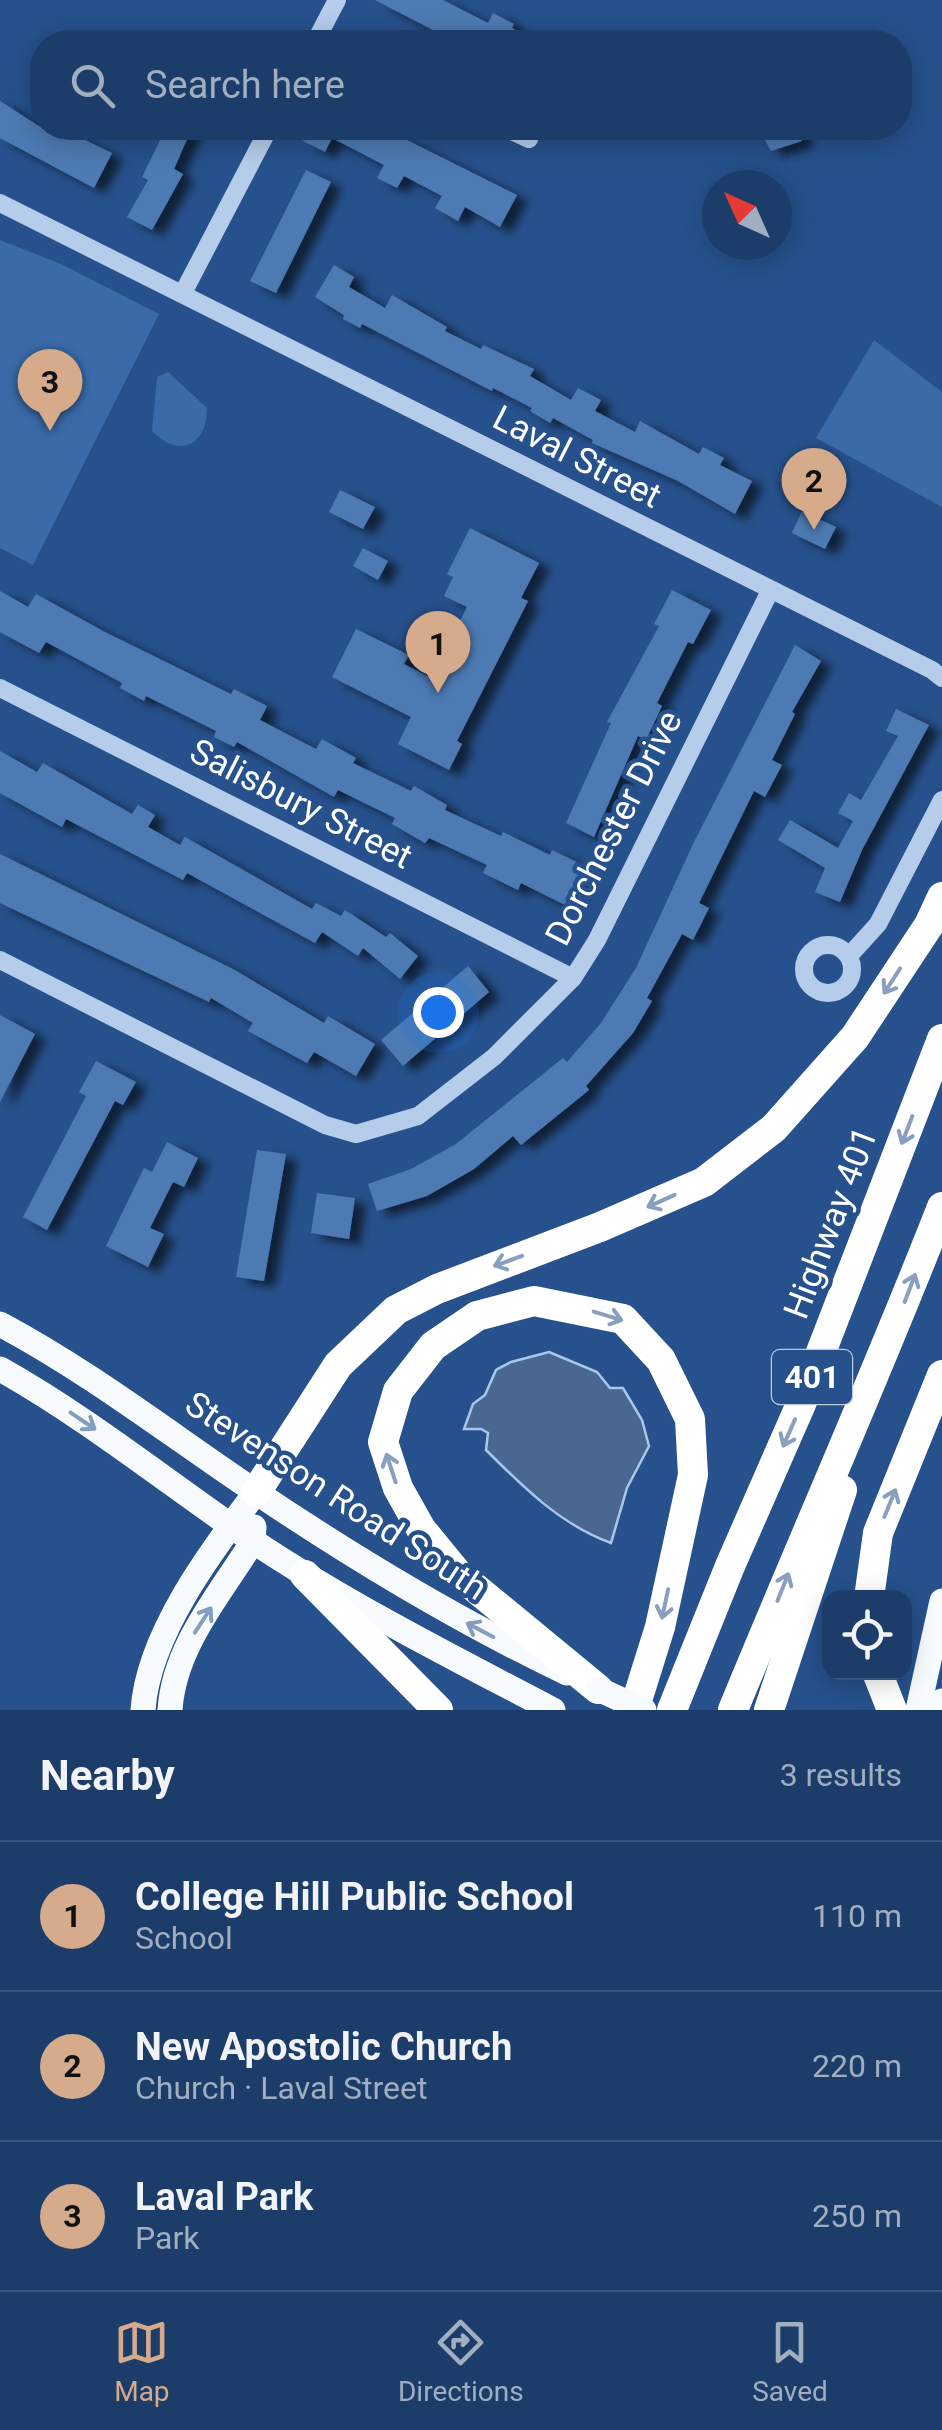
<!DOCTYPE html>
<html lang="en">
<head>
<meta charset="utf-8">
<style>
  body { margin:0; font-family:Roboto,sans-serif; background:#25446f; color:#f1f3f6 }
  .controls { position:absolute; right:30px; bottom:30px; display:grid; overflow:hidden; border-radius:20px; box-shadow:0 5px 25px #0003 }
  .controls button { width:90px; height:90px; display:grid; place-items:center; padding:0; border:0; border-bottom:2px solid #3a567d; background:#1c3d69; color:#f1f3f6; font:50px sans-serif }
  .compass { position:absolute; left:702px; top:170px; width:90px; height:90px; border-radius:50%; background:#1c3d69; box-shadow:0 5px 25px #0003; rotate:315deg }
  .you { position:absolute; left:438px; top:1012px; width:35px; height:35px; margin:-25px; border:8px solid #fff; border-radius:50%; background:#1a73e8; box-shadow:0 0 0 15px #1a73e833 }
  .badge { display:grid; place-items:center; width:65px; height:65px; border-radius:50%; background:#d6ab8b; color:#111; font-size:32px; font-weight:700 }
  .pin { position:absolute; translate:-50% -82px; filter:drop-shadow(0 2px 5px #0008) }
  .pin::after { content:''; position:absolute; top:52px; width:35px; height:30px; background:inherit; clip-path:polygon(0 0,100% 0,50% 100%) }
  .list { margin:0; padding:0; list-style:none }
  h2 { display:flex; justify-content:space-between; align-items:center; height:130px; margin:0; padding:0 40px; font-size:42px }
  h2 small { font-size:32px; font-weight:400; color:#a0aec0 }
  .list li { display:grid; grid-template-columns:65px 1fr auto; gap:30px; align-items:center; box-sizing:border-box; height:150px; padding:0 40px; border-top:2px solid #3a567d }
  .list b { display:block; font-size:38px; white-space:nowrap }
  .list p { margin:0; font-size:32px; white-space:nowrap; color:#a0aec0 }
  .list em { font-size:32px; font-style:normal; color:#a0aec0 }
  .icon { flex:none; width:55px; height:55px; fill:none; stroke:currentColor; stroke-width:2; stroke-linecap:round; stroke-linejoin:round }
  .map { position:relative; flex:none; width:942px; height:1710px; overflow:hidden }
  .search { position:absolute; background:#1c3d69; box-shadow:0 5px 25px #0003; left:30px; right:30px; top:30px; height:110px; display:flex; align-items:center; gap:25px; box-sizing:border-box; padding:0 35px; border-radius:40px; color:#a0aec0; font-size:38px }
  .sheet { height:580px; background:#1c3d69 }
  nav { display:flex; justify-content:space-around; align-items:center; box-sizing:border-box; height:140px; border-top:2px solid #3a567d; background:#1c3d69; font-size:28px; color:#a0aec0 }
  nav a { display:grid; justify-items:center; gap:5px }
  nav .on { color:#d6ab8b }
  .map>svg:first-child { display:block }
  .green { fill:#3a6aa8 }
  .water { fill:#496791; stroke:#a9c7eb; stroke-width:2.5 }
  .building { fill:#4e7ab2; filter:url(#shadow) }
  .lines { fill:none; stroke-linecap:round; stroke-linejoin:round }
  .minor { stroke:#b5ccea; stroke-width:18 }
  .major { stroke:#f8fbfe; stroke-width:25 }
  .highway { stroke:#fff; stroke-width:30 }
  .major-bridge { stroke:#f8fbfe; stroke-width:25 }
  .oneway { stroke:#889fc0 }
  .oneway2 { stroke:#849ebf }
  .labels { text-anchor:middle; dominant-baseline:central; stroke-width:9; stroke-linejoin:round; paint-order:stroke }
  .shield { fill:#26518c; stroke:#becbdc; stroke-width:2.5 }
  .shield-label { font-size:32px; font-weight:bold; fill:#fff }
  .street-label { font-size:35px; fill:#fff; stroke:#26518c }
</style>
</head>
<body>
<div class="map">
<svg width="942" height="1710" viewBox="0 0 942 1710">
  <defs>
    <filter id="shadow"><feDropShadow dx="11" dy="6" stdDeviation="5" flood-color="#0009"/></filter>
  </defs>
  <rect width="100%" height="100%" fill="#26518c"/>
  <!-- green -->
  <g class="green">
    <polygon points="0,240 61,264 159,314 33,565 0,548"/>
    <polygon points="874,340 942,392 942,507 816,438"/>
    <path d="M168 372 207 408C207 446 179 459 152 431L157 377Z"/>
  </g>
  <!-- water -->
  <path class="water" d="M549 1352 597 1372 610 1388H623L642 1420 649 1446 627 1488 611 1543C561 1525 523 1487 486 1450L488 1433 481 1429H464L473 1404 485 1395 496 1370 511 1362Z"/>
  <!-- building -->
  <g class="building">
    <polygon points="375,0 443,0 488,23 493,13 514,24 512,28 537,42 456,42"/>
    <polygon points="0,101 42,128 60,128 112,153 94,188 0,138"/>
    <polygon points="166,128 192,128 174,169 183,174 152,230 127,217 148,180 142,177"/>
    <polygon points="310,128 383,128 517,195 500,227 465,207 458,221 435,208 442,196 404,176 397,188 377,178 384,165 332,138 325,152 303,141"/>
    <polygon points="758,128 799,128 802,141 771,151"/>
    <polygon points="306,170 331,182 276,293 250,281"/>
    <polygon points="334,265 354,277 349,287 385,308 392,295 447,327 445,331 481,349 483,345 534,369 530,376 571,400 578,388 601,400 595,411 635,432 640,421 699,454 703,447 724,458 720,465 752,481 735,514 678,481 592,443 593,440 553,418 550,423 530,411 532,408 493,388 492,391 362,324 360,328 343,319 344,315 315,297"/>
    <polygon points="340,490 375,507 363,529 329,512"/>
    <polygon points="802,511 836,527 825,549 792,533"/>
    <polygon points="470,528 539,563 521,598 528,601 457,741 462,744 449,770 398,744 411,717 332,677 356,629 409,655 404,664 431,678 467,607 444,596 453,577 447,574"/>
    <polygon points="363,548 388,561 378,580 353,566"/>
    <polygon points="672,590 711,610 693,644 688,642 657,703 662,706 646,740 638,736 594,837 566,823 611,723 607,722 659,626 654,624"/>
    <polygon points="0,591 28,607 36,594 105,632 231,694 234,689 267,706 260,720 316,749 322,739 356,758 353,763 411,791 414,786 447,805 445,810 501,836 503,832 550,855 552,850 587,867 567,906 521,883 518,890 483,873 487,865 429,838 425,843 392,824 395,818 338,790 334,797 237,742 234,747 214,737 216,731 146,696 144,701 120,688 122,683 46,642 39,653 0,632"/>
    <polygon points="795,645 821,661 792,712 795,714 772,760 782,765 765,797 754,791 699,903 709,908 693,940 682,934 647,998 652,1001 633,1033 586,1086 589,1090 521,1145 513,1136 474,1169 427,1196 377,1211 368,1184 411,1169 456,1144 563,1058 567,1062 601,1023 636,968 694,842"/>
    <polygon points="896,709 929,725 862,850 840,902 815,892 825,868 778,840 790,820 838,848 853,821 838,813 849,793 861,800 898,736 886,731"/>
    <polygon points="0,751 37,772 43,763 132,814 138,805 155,815 148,827 180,845 185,837 312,909 316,903 341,916 345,910 386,937 390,933 418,956 400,979 363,948 358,956 322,932 315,943 187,873 183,880 66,819 62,827 0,793"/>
    <polygon points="0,854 233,969 324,1023 328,1016 375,1044 356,1076 314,1052 307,1063 248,1031 253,1023 211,998 209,1002 0,903"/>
    <polygon points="468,966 489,992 403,1066 381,1040"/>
    <polygon points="0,1015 35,1034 0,1102"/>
    <polygon points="96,1061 136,1082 123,1105 115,1101 47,1230 23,1217 86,1096 79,1092"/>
    <polygon points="167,1142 198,1158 184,1187 173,1182 150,1228 164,1234 148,1267 106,1246 144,1168 152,1172"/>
    <polygon points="257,1150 286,1154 264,1281 236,1277"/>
    <polygon points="317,1193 355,1198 349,1239 311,1233"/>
  </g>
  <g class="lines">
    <!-- minor -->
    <g class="minor">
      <polyline points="315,42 337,0"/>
      <polyline points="505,128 529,139"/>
      <polyline points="0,203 932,670 942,678"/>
      <polyline points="183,293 269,128"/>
      <polyline points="0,688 573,978"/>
      <circle cx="828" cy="969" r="24"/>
      <polyline points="849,956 878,924 942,800"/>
      <polyline points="0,960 325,1125 356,1134 418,1116 494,1057 573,978 597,940 770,591"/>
    </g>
    <!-- major -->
    <g class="major">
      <path d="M0 1324C88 1371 167 1432 250 1488 352 1557 456 1620 567 1673"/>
      <path d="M0 1369C89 1419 169 1484 253 1541 349 1605 452 1657 553 1710"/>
      <path d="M143 1710C148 1635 211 1551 256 1492"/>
      <path d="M170 1710C174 1646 221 1593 253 1541L254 1527"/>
      <polyline points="918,1710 942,1601"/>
      <polyline points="936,1710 942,1701"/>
    </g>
    <!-- highway -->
    <g class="highway">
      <polyline points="256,1492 338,1365 396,1310 437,1289 600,1227 704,1182 774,1128 855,1037 929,925 942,897"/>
      <polyline points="305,1575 438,1710"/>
      <polyline points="869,1598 878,1533 942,1375"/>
      <polyline points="877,1672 892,1710"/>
      <polyline points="598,1689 457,1573 421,1529 398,1488 383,1442 398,1391 433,1346 477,1316 534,1301 623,1319 661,1360 690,1419 693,1475 660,1627 634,1710"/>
      <polyline points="672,1710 730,1566 801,1404 942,1039"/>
      <path d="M733 1710C802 1542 876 1376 942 1207"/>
      <polyline points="769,1710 842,1490"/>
    </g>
    <!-- major-bridge -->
    <polyline class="major-bridge" points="598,1689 644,1710"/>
  </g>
  <!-- one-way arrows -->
  <defs><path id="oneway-shaft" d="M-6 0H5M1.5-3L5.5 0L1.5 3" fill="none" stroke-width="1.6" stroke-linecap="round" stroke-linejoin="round" transform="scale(2.5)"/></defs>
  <g class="oneway">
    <use href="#oneway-shaft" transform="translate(892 981) rotate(123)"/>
    <use href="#oneway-shaft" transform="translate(907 1130) rotate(111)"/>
    <use href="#oneway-shaft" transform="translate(661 1201) rotate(156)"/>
    <use href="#oneway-shaft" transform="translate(508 1261) rotate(160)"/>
    <use href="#oneway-shaft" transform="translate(910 1288) rotate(-69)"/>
    <use href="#oneway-shaft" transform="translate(608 1316) rotate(17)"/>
    <use href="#oneway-shaft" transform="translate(789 1433) rotate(114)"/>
    <use href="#oneway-shaft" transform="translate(391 1468) rotate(-108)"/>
    <use href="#oneway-shaft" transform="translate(890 1503) rotate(-68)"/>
    <use href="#oneway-shaft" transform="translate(783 1587) rotate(-68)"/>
    <use href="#oneway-shaft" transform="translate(665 1604) rotate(102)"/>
  </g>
  <g class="oneway2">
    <use href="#oneway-shaft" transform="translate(83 1421) rotate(34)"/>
    <use href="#oneway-shaft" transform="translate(203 1620) rotate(-57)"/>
    <use href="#oneway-shaft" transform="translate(480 1630) rotate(-152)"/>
  </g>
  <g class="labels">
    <!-- shield labels -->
    <rect class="shield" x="772" y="1350" width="80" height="54" rx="8"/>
    <g class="shield-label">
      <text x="812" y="1377">401</text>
    </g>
    <!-- street labels -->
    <g class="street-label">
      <text transform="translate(577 457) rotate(27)">Laval Street</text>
      <text transform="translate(301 804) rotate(27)">Salisbury Street</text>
      <text transform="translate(614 828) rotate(-63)">Dorchester Drive</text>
      <text transform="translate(831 1223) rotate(-69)">Highway 401</text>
      <text transform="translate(336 1496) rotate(33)">Stevenson Road South</text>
    </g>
  </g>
</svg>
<div class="controls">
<button><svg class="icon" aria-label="locate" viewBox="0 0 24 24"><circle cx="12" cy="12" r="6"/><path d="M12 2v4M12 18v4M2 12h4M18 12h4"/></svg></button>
</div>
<svg class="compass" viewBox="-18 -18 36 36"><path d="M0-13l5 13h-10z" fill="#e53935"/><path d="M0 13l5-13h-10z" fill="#a0aec0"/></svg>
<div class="you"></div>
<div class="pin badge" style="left:438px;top:693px">1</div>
<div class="pin badge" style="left:814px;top:530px">2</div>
<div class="pin badge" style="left:50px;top:431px">3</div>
<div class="search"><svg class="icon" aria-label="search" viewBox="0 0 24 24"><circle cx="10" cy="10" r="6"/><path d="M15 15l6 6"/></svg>Search here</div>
</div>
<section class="sheet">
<h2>Nearby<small>3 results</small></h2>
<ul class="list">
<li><span class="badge">1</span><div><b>College Hill Public School</b><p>School</p></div><em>110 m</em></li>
<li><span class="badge">2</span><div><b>New Apostolic Church</b><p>Church · Laval Street</p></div><em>220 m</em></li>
<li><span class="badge">3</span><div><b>Laval Park</b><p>Park</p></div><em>250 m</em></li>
</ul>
</section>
<nav>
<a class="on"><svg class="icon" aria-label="map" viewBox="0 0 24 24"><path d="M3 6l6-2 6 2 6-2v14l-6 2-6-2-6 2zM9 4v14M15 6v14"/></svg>Map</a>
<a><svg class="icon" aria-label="directions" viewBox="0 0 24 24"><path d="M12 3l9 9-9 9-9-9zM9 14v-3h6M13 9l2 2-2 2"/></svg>Directions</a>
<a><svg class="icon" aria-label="saved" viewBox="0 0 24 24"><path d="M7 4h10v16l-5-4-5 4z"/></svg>Saved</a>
</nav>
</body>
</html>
